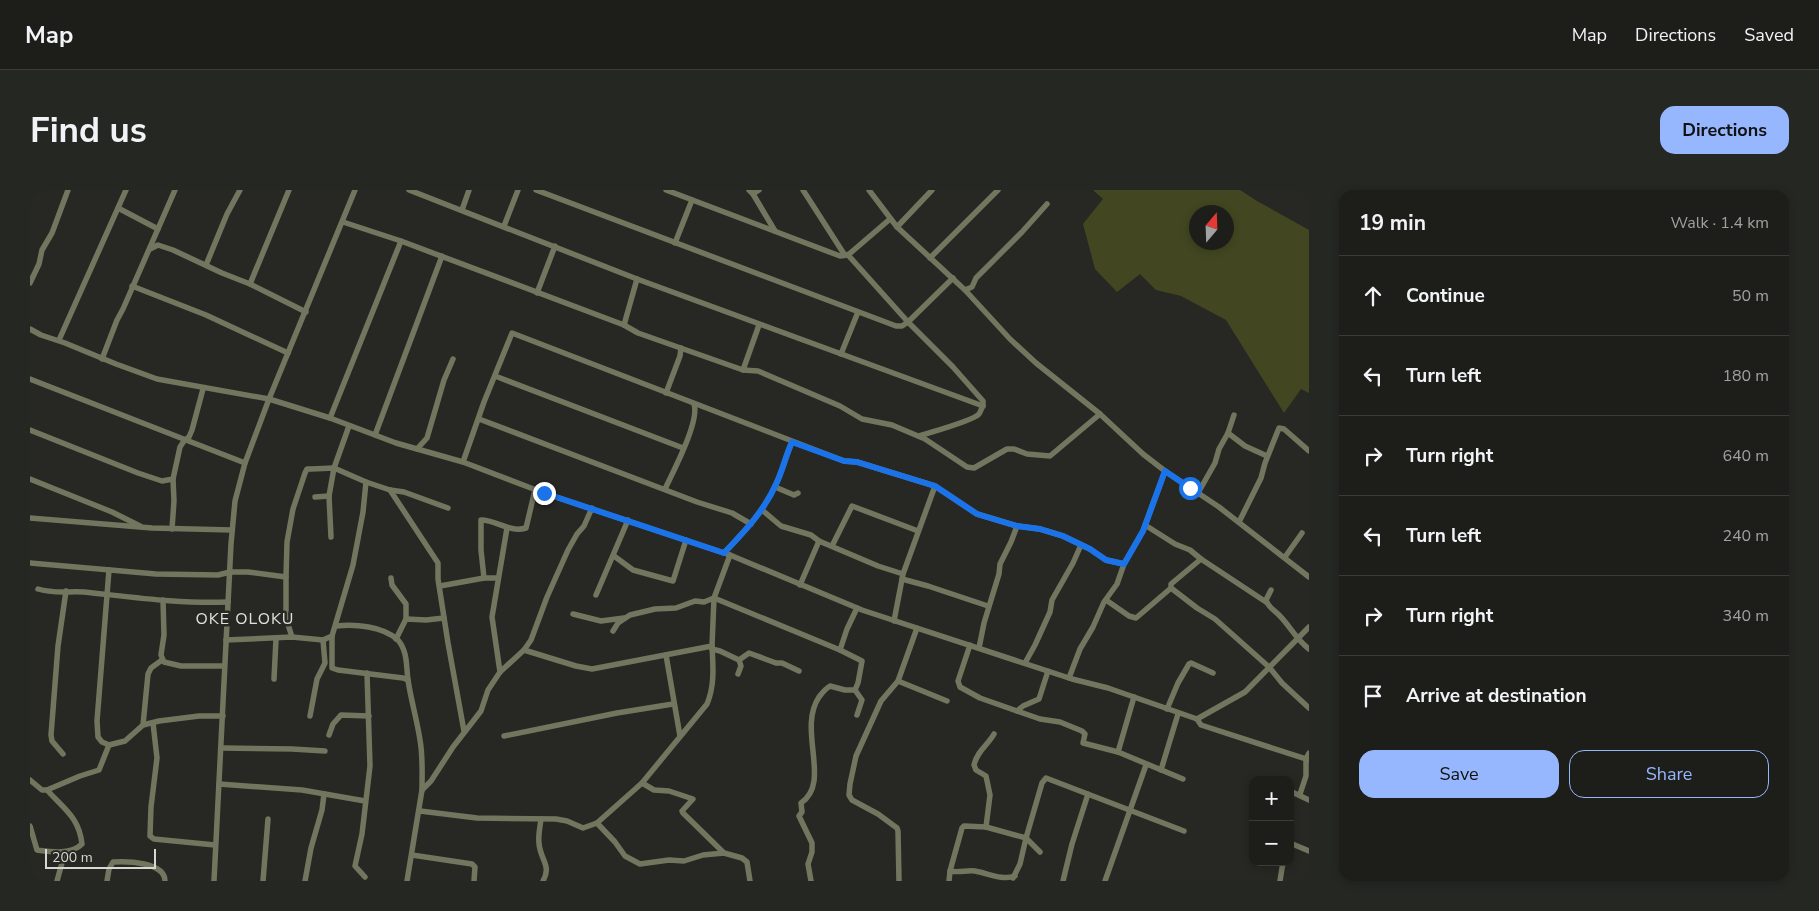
<!DOCTYPE html>
<html lang="en">
<head>
<meta charset="utf-8">
<style>
  body { margin:0; font-family:"Nunito Sans",sans-serif; background:#252723; color:#f1f3f6 }
  .controls { position:absolute; right:15px; bottom:15px; display:grid; overflow:hidden; border-radius:10px; box-shadow:0 2px 8px #0003 }
  .controls button { width:45px; height:45px; display:grid; place-items:center; padding:0; border:0; border-bottom:1px solid #3b3c39; background:#1d1e1a; color:#f1f3f6; font:25px sans-serif }
  .compass { position:absolute; left:1159px; top:15px; width:45px; height:45px; border-radius:50%; background:#1d1e1a; box-shadow:0 2px 8px #0003; rotate:19deg }
  .scale { position:absolute; left:15px; bottom:12px; width:111px; box-sizing:border-box; padding-left:5px; border:2px solid #d7d7d4; border-top:0; font-size:14px; line-height:18px; white-space:nowrap; color:#d7d7d4; -webkit-text-stroke:4px #272823; paint-order:stroke }
  .stop { position:absolute; width:15px; height:15px; margin:-11px; border:4px solid #1a73e8; border-radius:50%; background:#fff }
  .stop.end { background:#1a73e8; border-color:#fff; box-shadow:0 1px 5px #0008 }
  .list { margin:0; padding:0; list-style:none }
  h2 { display:flex; justify-content:space-between; align-items:center; height:65px; margin:0; padding:0 20px; font-size:21px }
  h2 small { font-size:16px; font-weight:400; color:#a0a2a2 }
  .list li { display:grid; grid-template-columns:32px 1fr auto; gap:15px; align-items:center; box-sizing:border-box; height:80px; padding:0 20px; border-top:1px solid #3b3c39 }
  .list b { display:block; font-size:19px; white-space:nowrap }
  .list em { font-size:16px; font-style:normal; color:#a0a2a2 }
  .actions { display:flex; gap:10px; padding:15px 20px }
  .actions a { flex:1; padding:11px 0; border:1px solid #96b6fd; border-radius:15px; text-align:center; font-size:18px; color:#96b6fd }
  .actions .main { background:#96b6fd; color:#111 }
  .icon { flex:none; width:28px; height:28px; fill:none; stroke:currentColor; stroke-width:2; stroke-linecap:round; stroke-linejoin:round }
  .map { position:relative; flex:none; width:1279px; height:691px; overflow:hidden; border-radius:15px }
  header { display:flex; align-items:center; gap:30px; box-sizing:border-box; height:70px; padding:0 25px; background:#1d1e1a; border-bottom:1px solid #3b3c39 }
  header strong { font-size:24px }
  nav { display:flex; gap:28px; margin-inline-start:auto; font-size:18px }
  .intro { display:flex; align-items:center; justify-content:space-between; box-sizing:border-box; height:120px; padding:0 30px }
  h1 { margin:0; font-size:35px }
  .button { padding:12px 22px; border-radius:15px; background:#96b6fd; color:#111; font-size:18px; font-weight:700 }
  main { display:flex; gap:30px; padding:0 30px }
  aside { flex:1; background:#1d1e1a; border-radius:15px; box-shadow:0 2px 8px #0003 }
  .map>svg:first-child { display:block }
  .green { fill:#424721; fill-rule:evenodd }
  .lines { fill:none; stroke-linecap:round; stroke-linejoin:round }
  .minor { stroke:#72765f; stroke-width:5.5 }
  .route { stroke:#1a73e8; stroke-width:6 }
  .labels { text-anchor:middle; dominant-baseline:central; stroke-width:5; stroke-linejoin:round; paint-order:stroke }
  .quarter-label { font-size:16px; letter-spacing:1px; fill:#e0e1db; stroke:#272823 }
</style>
</head>
<body>
<header>
<strong>Map</strong>
<nav><a>Map</a><a>Directions</a><a>Saved</a></nav>
</header>
<div class="intro"><h1>Find us</h1><a class="button">Directions</a></div>
<main>
<div class="map">
<svg width="1279" height="691" viewBox="0 0 1279 691">
  <rect width="100%" height="100%" fill="#272823"/>
  <!-- green -->
  <path class="green" d="M1063 0H1210L1227 11 1279 40V203L1271 199 1254 223 1196 130 1151 106 1126 100 1110 84 1087 102 1065 79 1053 34 1073 9ZM1166 22H1196V52H1166Z"/>
  <g class="lines">
    <!-- minor -->
    <g class="minor">
      <path d="M379 0 607 89 953 216C952 217 950 223 949 224 943 231 901 242 889 246"/>
      <polyline points="506,0 866,136 872,136 878,132 923,88"/>
      <polyline points="636,0 810,66 818,65 860,29"/>
      <polyline points="719,0 723,4 729,0"/>
      <polyline points="773,0 814,64 818,65 878,132 923,177 953,211 953,216"/>
      <polyline points="839,0 867,37 935,100 980,149 1006,173 1070,224 1113,264 1135,281 1189,317 1279,387"/>
      <polyline points="723,4 745,41"/>
      <polyline points="88,18 128,39"/>
      <polyline points="432,20 439,0"/>
      <polyline points="313,32 371,51 594,135 608,143 713,180 728,181 810,216 832,229 862,235 895,249 937,277 944,278 977,259 984,259 997,264 1020,266 1070,224"/>
      <polyline points="474,36 488,0"/>
      <polyline points="867,37 902,0"/>
      <polyline points="645,53 662,10"/>
      <polyline points="120,59 128,55 143,60 192,83 220,94 276,122"/>
      <polyline points="900,68 968,0"/>
      <polyline points="176,75 197,24 210,0"/>
      <polyline points="0,93 9,74 12,60 22,43 38,0"/>
      <polyline points="220,94 259,0"/>
      <polyline points="102,96 176,125 258,163"/>
      <polyline points="935,100 942,97 946,88 992,42 1017,14"/>
      <polyline points="507,103 525,56"/>
      <polyline points="594,135 607,89"/>
      <polyline points="0,139 11,145 35,153 86,174 127,189 239,209 300,228 366,253 433,272 514,303 700,365 832,420 1042,489 1078,498 1167,529 1171,535 1279,570"/>
      <polyline points="29,150 96,0"/>
      <polyline points="811,164 828,122"/>
      <polyline points="72,169 87,130 93,119 145,0"/>
      <polyline points="713,180 729,135"/>
      <polyline points="465,186 653,258"/>
      <polyline points="0,189 215,273"/>
      <polyline points="636,203 650,166 651,158"/>
      <polyline points="300,228 371,51"/>
      <polyline points="449,229 667,312 702,323 721,334"/>
      <polyline points="0,240 108,283 132,291 143,289 150,257 154,251 159,247 162,240 173,199"/>
      <polyline points="1198,243 1215,256 1237,266"/>
      <polyline points="345,245 412,66"/>
      <polyline points="387,259 397,248 414,190 423,169"/>
      <polyline points="433,272 454,212 482,143 814,271 827,272 905,296 947,324 987,336 1010,339 1033,346 1060,359 1076,370 1094,374"/>
      <polyline points="0,289 82,322 110,336"/>
      <polyline points="745,297 764,305 768,303"/>
      <path d="M635 299C643 282 670 231 664 214"/>
      <polyline points="360,300 408,373 408,389 418,453 434,541"/>
      <polyline points="1168,303 1185,273 1189,259 1198,243 1204,225"/>
      <polyline points="285,307 299,306"/>
      <polyline points="732,320 751,336 781,345 789,351"/>
      <polyline points="0,328 122,338 202,340"/>
      <polyline points="1209,332 1231,288 1235,273 1249,238 1254,239 1279,261"/>
      <polyline points="1115,335 1145,354 1160,360 1171,369 1141,394 1141,398 1167,418 1185,429 1239,477 1252,493 1279,518"/>
      <polyline points="142,339 144,311 143,289"/>
      <polyline points="301,347 299,306 304,278 319,236"/>
      <polyline points="802,356 822,316 888,341"/>
      <path d="M694 363C715 341 735 320 747 292 753 279 756 265 762 252"/>
      <polyline points="584,366 603,380 643,391 656,350"/>
      <polyline points="1255,367 1272,343"/>
      <polyline points="1171,369 1236,412"/>
      <polyline points="0,373 126,384 188,385 200,382 218,382 256,387 257,352 263,319 275,283 277,279 281,279 304,278 336,292 360,300 374,302 418,318"/>
      <polyline points="79,380 67,531 68,547 72,552 79,555 95,551 113,535 129,531 169,526 193,526"/>
      <polyline points="256,387 256,428 262,447"/>
      <polyline points="361,388 362,395 376,414 376,429"/>
      <path d="M454 388 451 360V330C467 330 479 343 496 338L505 300"/>
      <polyline points="872,389 898,396 958,416"/>
      <polyline points="770,395 789,351 848,376 873,384"/>
      <polyline points="410,396 454,388 468,388"/>
      <path d="M8 399C23 404 39 401 54 402 102 407 150 414 198 412"/>
      <path d="M1241 400 1236 410C1238 417 1244 420 1249 425 1260 436 1266 449 1279 459"/>
      <polyline points="566,405 598,330"/>
      <polyline points="133,410 134,445 131,465 134,472 151,476 194,476"/>
      <polyline points="1076,410 1099,426 1106,428 1141,398"/>
      <polyline points="543,424 571,431 594,428"/>
      <polyline points="864,431 873,384 905,296"/>
      <path d="M306 436C325 434 353 436 368 450 378 462 376 476 378 490 381 510 387 530 390 550 393 566 392 583 392 600"/>
      <polyline points="583,441 588,433 600,425 625,419 646,418 665,411 674,412 684,408 810,460 817,439 827,418"/>
      <polyline points="302,446 302,478 308,480 373,488 378,490"/>
      <polyline points="366,449 376,429 396,430 414,428"/>
      <polyline points="196,450 262,447 293,450 302,446 323,375 333,322 336,292"/>
      <polyline points="940,455 928,491 930,497 950,508 1010,529 1030,532 1052,541 1055,544 1053,553 1088,562 1153,589"/>
      <polyline points="949,458 954,433 969,384 970,374 981,352 987,336"/>
      <polyline points="682,459 690,461 709,470 711,476 708,484"/>
      <polyline points="494,460 546,476 562,479 682,456 684,408 700,365"/>
      <polyline points="636,465 650,546"/>
      <polyline points="709,470 719,463 746,473 752,473 769,481"/>
      <polyline points="995,473 1005,455 1020,422 1022,410 1043,373 1051,355"/>
      <polyline points="470,482 462,427 477,338"/>
      <polyline points="1039,488 1050,459 1063,437 1074,412 1087,394 1094,374 1113,341 1135,281"/>
      <polyline points="244,489 246,449"/>
      <polyline points="868,491 917,511"/>
      <polyline points="825,500 832,510 827,525"/>
      <polyline points="1137,519 1148,493 1159,474 1161,473 1183,483"/>
      <polyline points="987,521 993,516 1009,509 1018,481"/>
      <polyline points="280,526 287,489 295,473 293,450"/>
      <polyline points="1167,529 1215,502 1279,437"/>
      <polyline points="123,533 127,568 121,617 120,646 124,649 185,655"/>
      <polyline points="113,535 118,484 121,478 132,470"/>
      <polyline points="299,545 303,534 311,525 339,526"/>
      <polyline points="474,546 587,523 643,514"/>
      <polyline points="191,558 262,559 295,561"/>
      <polyline points="1088,562 1104,507"/>
      <polyline points="33,564 22,551 21,545 28,456 36,401"/>
      <polyline points="1131,580 1148,524"/>
      <polyline points="0,590 12,600 17,600 50,586 69,580 79,555"/>
      <polyline points="612,593 624,600 639,601 663,609 652,621 653,623 694,663 712,668 717,672 720,691"/>
      <polyline points="189,594 272,600 335,611"/>
      <polyline points="1260,601 1279,610"/>
      <polyline points="1270,604 1276,586 1276,569 1279,563"/>
      <path d="M390 621 447 628 526 629 537 631 553 638 567 633 612 593 677 514C685 495 683 476 682 456"/>
      <path d="M511 629C510 637 508 646 509 653 510 670 522 675 513 691"/>
      <polyline points="567,633 585,652 595,666 610,674 639,670 654,671 673,665 694,663"/>
      <path d="M0 636 7 660C22 662 41 665 52 654 49 627 34 619 17 600"/>
      <path d="M956 637 960 605 956 586 946 580 944 575C947 561 958 555 964 544"/>
      <polyline points="996,648 1010,662"/>
      <polyline points="1260,653 1279,661"/>
      <polyline points="382,665 442,674 445,677 444,691"/>
      <path d="M920 681C928 683 937 680 945 681 957 683 973 691 985 686"/>
      <polyline points="335,687 325,676 332,644 340,576 337,483"/>
      <polyline points="983,688 990,674 996,648"/>
      <polyline points="27,691 35,662"/>
      <path d="M77 691 79 679 83 672C97 671 135 672 135 691"/>
      <polyline points="184,691 201,354 205,311 215,273 239,209 325,0"/>
      <polyline points="233,691 238,629"/>
      <polyline points="275,691 281,658 292,620 294,604"/>
      <polyline points="377,691 392,600 401,591 423,557 451,521 458,500 470,482 494,460 501,450 517,407 538,360 547,344 554,336 562,318"/>
      <path d="M781 691 778 674 782 662V653L769 626 772 622 771 613C802 592 767 540 789 507 793 502 795 499 800 496L815 500H825L828 493 832 471 810 460"/>
      <polyline points="869,691 868,641 867,638 848,624 822,610 819,605 820,594 826,566 851,511 868,491 887,438"/>
      <polyline points="919,691 920,681 932,638 934,636 956,637 996,648 1012,593 1016,588 1154,641"/>
      <polyline points="1033,691 1042,654 1058,604"/>
      <polyline points="1075,691 1116,575"/>
      <polyline points="1250,691 1253,672"/>
    </g>
  </g>
  <g class="lines">
    <!-- route -->
    <path class="route" d="M514 303 694 363C715 341 735 320 747 292 753 279 756 265 762 252L814 271 827 272 905 296 947 324 987 336 1010 339 1033 346 1060 359 1076 370 1094 374 1113 341 1135 281 1160 298"/>
  </g>
  <g class="labels">
    <!-- quarter labels -->
    <g class="quarter-label">
      <text x="215" y="429">OKE OLOKU</text>
    </g>
  </g>
</svg>
<div class="controls">
<button>+</button>
<button>−</button>
</div>
<svg class="compass" viewBox="-18 -18 36 36"><path d="M0-13l5 13h-10z" fill="#e53935"/><path d="M0 13l5-13h-10z" fill="#a0a2a2"/></svg>
<div class="scale">200 m</div>
<div class="stop" style="left:1160px;top:298px"></div>
<div class="stop end" style="left:514px;top:303px"></div>
</div>
<aside>
<h2>19 min<small>Walk · 1.4 km</small></h2>
<ul class="list">
<li><svg class="icon" aria-label="ahead" viewBox="0 0 24 24"><path d="M12 20V5M6 11l6-6 6 6"/></svg><div><b>Continue</b></div><em>50 m</em></li>
<li><svg class="icon" aria-label="left" viewBox="0 0 24 24"><path d="M17 20v-9H6M10 6l-5 5 5 5"/></svg><div><b>Turn left</b></div><em>180 m</em></li>
<li><svg class="icon" aria-label="right" viewBox="0 0 24 24"><path d="M7 20v-9h11M14 6l5 5-5 5"/></svg><div><b>Turn right</b></div><em>640 m</em></li>
<li><svg class="icon" aria-label="left" viewBox="0 0 24 24"><path d="M17 20v-9H6M10 6l-5 5 5 5"/></svg><div><b>Turn left</b></div><em>240 m</em></li>
<li><svg class="icon" aria-label="right" viewBox="0 0 24 24"><path d="M7 20v-9h11M14 6l5 5-5 5"/></svg><div><b>Turn right</b></div><em>340 m</em></li>
<li><svg class="icon" aria-label="arrive" viewBox="0 0 24 24"><path d="M6 21V4h12l-3 4 3 4H6"/></svg><div><b>Arrive at destination</b></div></li>
</ul>
<div class="actions"><a class="main">Save</a><a>Share</a></div>
</aside>
</main>
</body>
</html>
